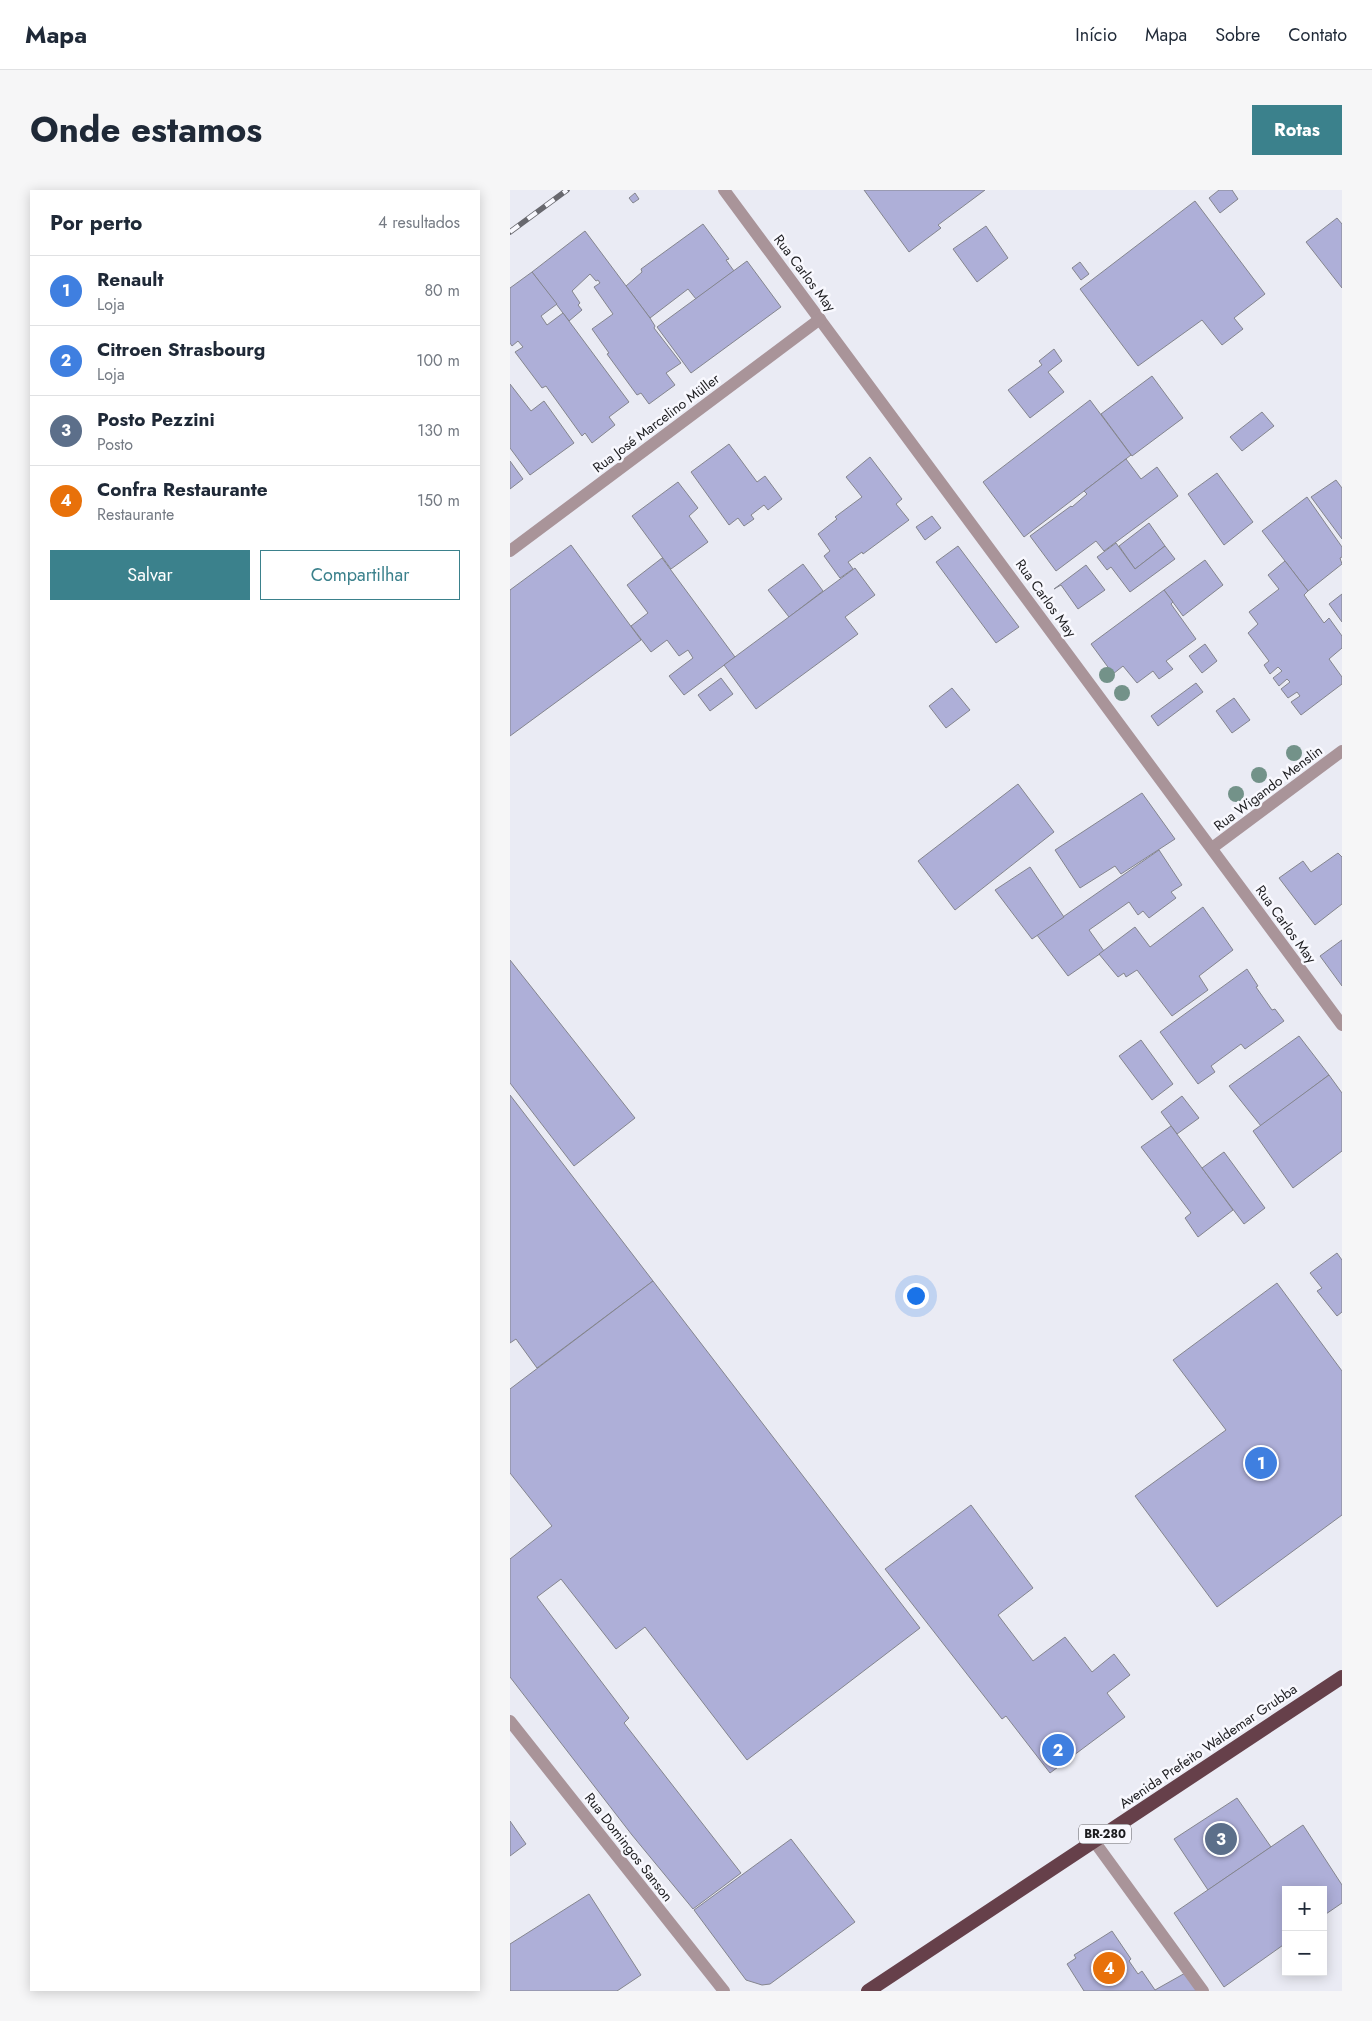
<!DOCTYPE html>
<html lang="pt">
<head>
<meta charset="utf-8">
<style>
  body { margin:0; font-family:Jost,sans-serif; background:#f6f6f7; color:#1f2937 }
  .controls { position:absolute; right:15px; bottom:15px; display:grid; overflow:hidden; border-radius:0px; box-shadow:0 2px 12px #0003 }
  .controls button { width:45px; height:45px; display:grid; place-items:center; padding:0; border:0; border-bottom:1px solid #e0e1e3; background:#fff; color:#1f2937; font:25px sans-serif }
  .you { position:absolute; left:405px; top:1105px; width:18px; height:18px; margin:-12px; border:4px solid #fff; border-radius:50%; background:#1a73e8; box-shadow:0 0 0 8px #1a73e833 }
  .badge { display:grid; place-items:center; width:32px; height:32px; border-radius:50%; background:#3b818c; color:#fff; font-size:16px; font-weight:700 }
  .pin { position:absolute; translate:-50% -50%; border:2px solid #fff; box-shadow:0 1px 5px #0006 }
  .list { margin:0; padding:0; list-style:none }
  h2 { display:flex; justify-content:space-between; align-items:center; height:65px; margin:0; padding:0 20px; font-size:21px }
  h2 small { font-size:16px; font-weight:400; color:#747a83 }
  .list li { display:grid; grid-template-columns:32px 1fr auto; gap:15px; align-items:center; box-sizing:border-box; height:70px; padding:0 20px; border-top:1px solid #e0e1e3 }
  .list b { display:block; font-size:19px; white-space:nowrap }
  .list p { margin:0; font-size:16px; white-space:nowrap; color:#747a83 }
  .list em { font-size:16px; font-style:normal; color:#747a83 }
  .actions { display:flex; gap:10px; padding:15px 20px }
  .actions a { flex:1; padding:11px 0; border:1px solid #3b818c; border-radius:0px; text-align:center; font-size:18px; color:#3b818c }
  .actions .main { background:#3b818c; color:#fff }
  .map { position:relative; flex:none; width:832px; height:1801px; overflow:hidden; border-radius:0px }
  header { display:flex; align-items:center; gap:30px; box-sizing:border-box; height:70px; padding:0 25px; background:#fff; border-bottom:1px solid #e0e1e3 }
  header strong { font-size:24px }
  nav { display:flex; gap:28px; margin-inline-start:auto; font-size:18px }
  .intro { display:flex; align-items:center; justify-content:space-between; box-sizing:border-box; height:120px; padding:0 30px }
  h1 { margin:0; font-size:35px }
  .button { padding:12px 22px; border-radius:0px; background:#3b818c; color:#fff; font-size:18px; font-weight:700 }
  main { display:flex; gap:30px; padding:0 30px }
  aside { flex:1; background:#fff; border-radius:0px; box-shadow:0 2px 12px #0003 }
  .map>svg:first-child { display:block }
  .building { fill:#aeafd8; stroke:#84858e }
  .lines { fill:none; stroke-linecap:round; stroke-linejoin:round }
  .minor { stroke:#a99499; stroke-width:12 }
  .trunk { stroke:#66404a; stroke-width:14 }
  .rail-casing { stroke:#68686e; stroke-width:5.5 }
  .rail { stroke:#f8f8fe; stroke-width:4; stroke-dasharray:11; stroke-linecap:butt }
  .tree { fill:#739289 }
  .labels { text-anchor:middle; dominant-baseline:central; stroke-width:5; stroke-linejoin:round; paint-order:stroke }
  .shield { fill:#f8f8fe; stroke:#5e5e62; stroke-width:1 }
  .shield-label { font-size:12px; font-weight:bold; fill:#1c1c1f }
  .street-label { font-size:14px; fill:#1c1c1f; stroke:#f8f8fe }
</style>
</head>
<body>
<header>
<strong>Mapa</strong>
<nav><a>Início</a><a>Mapa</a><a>Sobre</a><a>Contato</a></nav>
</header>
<div class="intro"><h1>Onde estamos</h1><a class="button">Rotas</a></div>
<main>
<aside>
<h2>Por perto<small>4 resultados</small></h2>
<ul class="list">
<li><span class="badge" style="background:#3f7fe0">1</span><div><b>Renault</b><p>Loja</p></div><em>80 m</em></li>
<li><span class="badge" style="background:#3f7fe0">2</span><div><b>Citroen Strasbourg</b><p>Loja</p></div><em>100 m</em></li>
<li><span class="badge" style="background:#5c6f8a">3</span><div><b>Posto Pezzini</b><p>Posto</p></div><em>130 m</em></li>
<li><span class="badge" style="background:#e8710a">4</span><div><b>Confra Restaurante</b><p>Restaurante</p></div><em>150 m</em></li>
</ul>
<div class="actions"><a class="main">Salvar</a><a>Compartilhar</a></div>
</aside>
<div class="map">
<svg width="832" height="1801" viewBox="0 0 832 1801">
  <rect width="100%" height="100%" fill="#eaebf4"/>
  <!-- building -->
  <g class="building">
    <polygon points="354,0 475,0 428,35 431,38 399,62"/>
    <polygon points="709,0 722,0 728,9 710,23 699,8"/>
    <polygon points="125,3 129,9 123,13 119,8"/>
    <polygon points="685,11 755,104 724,128 733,139 712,155 692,130 628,176 570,99"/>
    <polygon points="827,28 832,34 832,98 796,52"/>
    <polygon points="193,34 219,69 216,70 224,81 186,109 178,99 140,128 116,96 132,82 131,79"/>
    <polygon points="476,36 498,68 467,92 443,59"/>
    <polygon points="75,41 140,128 145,136 144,138 171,173 156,183 165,195 139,214 131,203 127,205 97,164 99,163 82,139 103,124 84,97 90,93 88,90 86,91 80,84 62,101 70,113 68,115 72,120 59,131 22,82"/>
    <polygon points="237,71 271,117 181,183 147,137"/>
    <polygon points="570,72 579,84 571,90 562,78"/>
    <polygon points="22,82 47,114 31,126 37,135 53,123 119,212 99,227 105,235 82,253 75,243 72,246 36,196 32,198 5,162 13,157 8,151 2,156 0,153 0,98"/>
    <polygon points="544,159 552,171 538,182 554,202 520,228 498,200 532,175 529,171"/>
    <polygon points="642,186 673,228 622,266 591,224"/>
    <polygon points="0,194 21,221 34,211 64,253 20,285 0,258"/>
    <polygon points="580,210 621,265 514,347 473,292"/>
    <polygon points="752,222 764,236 732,261 720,247"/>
    <polygon points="219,254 247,292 255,286 272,309 258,320 254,315 241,325 244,329 234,336 228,328 219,335 181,282"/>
    <polygon points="360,267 392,309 386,314 399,330 353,364 352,362 338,372 343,379 330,388 314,366 320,361 308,344 327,329 325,327 352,307 336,287"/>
    <polygon points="616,269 631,289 647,277 668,306 594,361 586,351 546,381 520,346 561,316 562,317 577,304 574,301"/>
    <polygon points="0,271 13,289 0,299"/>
    <polygon points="707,283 743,332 714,355 678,304"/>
    <polygon points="826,290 832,298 832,349 801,307"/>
    <polygon points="168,292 188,318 179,326 198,352 161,379 122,326"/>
    <polygon points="797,307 832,357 832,367 830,368 832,374 798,401 752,341"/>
    <polygon points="422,326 431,338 415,350 406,337"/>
    <polygon points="639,333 655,356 625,379 609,356"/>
    <polygon points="606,353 625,379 655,356 665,369 620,402 601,377 597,380 587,367"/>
    <polygon points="61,355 131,450 0,546 0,400"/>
    <polygon points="448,356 509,437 486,453 426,372"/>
    <polygon points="152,368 225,467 174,505 159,486 183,468 178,460 169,466 157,450 141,462 121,436 138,423 117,395"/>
    <polygon points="695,370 713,395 673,426 654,400"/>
    <polygon points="775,371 798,401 794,405 814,433 819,428 832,446 832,458 819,469 832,487 832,494 791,525 781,512 790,506 787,502 778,508 771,499 780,492 777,489 769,496 763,488 772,481 768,477 760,484 754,475 759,471 738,443 748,434 739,422 769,399 758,385"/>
    <polygon points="293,374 313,401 279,427 258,400"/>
    <polygon points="576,375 595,400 568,419 551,395 544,399"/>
    <polygon points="345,378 365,405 335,427 348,444 246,519 214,475"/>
    <polygon points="654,400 663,412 661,414 686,449 656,471 663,479 649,489 643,481 627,493 613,476 603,484 581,454"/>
    <polygon points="832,404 832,432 819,414"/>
    <polygon points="695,454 707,471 692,483 679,466"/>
    <polygon points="211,488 223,504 200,521 188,505"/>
    <polygon points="686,493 693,502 648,536 641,526"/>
    <polygon points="442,498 460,520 436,538 419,516"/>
    <polygon points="724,508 740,530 722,543 706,521"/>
    <polygon points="508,594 544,642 445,720 408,671"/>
    <polygon points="632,603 665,649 611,684 605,676 570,698 545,660"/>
    <polygon points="649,660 672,695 661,702 666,708 639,728 633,721 628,725 619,712 579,740 594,761 558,786 527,745"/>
    <polygon points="828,663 832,667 832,714 805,735 769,688 793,671 801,682"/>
    <polygon points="520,677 554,727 522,749 485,700"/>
    <polygon points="693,717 723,760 689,786 698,800 662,826 627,780 616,787 614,783 608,787 589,764 625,737 640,757"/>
    <polygon points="832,750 832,796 810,766"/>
    <polygon points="0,770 125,928 64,976 0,893"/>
    <polygon points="737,779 748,796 746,797 762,820 765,819 774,831 735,859 731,854 701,876 705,882 688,894 650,842"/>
    <polygon points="789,846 819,885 751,936 719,896"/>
    <polygon points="631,850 663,894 642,910 609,866"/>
    <polygon points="819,885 832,903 832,961 783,998 743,941"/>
    <polygon points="0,905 143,1091 27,1178 6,1149 0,1153"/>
    <polygon points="672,906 689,928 667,944 651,922"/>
    <polygon points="661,936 723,1020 688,1047 675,1028 681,1023 631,957"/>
    <polygon points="714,962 755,1018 734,1034 692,978"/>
    <polygon points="827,1063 832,1070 832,1122 827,1126 807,1101 812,1098 800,1083"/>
    <polygon points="143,1091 410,1438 237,1570 135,1437 106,1459 51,1389 27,1407 119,1528 114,1533 231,1683 183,1719 122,1645 0,1487 0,1369 42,1336 0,1283 0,1199"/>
    <polygon points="767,1093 832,1181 832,1325 707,1417 625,1306 716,1240 663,1170"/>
    <polygon points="461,1315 523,1398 488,1425 523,1471 555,1447 582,1482 604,1464 620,1485 597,1503 615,1527 540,1583 496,1526 492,1529 375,1379"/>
    <polygon points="727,1608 761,1657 698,1700 664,1649"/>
    <polygon points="0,1631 16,1654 0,1666"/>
    <polygon points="793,1635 832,1695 832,1713 813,1726 813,1700 776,1700 776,1753 714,1797 664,1723"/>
    <polygon points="281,1649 345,1732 260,1794 252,1795 236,1790 184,1720"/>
    <polygon points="79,1704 131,1785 107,1801 0,1801 0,1754"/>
    <polygon points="602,1741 621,1769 619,1771 628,1784 632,1781 645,1800 677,1782 687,1801 574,1801 557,1774 566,1768 564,1765"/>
  </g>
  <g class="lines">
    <!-- minor -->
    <g class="minor">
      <polyline points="214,0 832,835"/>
      <polyline points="0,361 310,129"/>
      <polyline points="702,658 832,561"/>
      <polyline points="0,1531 214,1801"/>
      <polyline points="584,1651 693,1801"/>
    </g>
    <!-- trunk -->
    <polyline class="trunk" points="358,1801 832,1487"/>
    <defs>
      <polyline id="rail" points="0,42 57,0"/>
    </defs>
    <!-- rail casing -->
    <use href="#rail" class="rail-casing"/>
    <!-- rail -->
    <use href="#rail" class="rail"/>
  </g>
  <!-- trees -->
  <g class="tree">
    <circle cx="597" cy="485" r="8"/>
    <circle cx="612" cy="503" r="8"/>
    <circle cx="784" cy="563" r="8"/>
    <circle cx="749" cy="585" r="8"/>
    <circle cx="726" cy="604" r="8"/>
  </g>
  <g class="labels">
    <!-- shield labels -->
    <rect class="shield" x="569" y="1634.5" width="52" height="19" rx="4"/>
    <g class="shield-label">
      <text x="595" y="1644">BR-280</text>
    </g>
    <!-- street labels -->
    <g class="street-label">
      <text transform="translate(295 83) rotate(53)">Rua Carlos May</text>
      <text transform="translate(146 233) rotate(-37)">Rua José Marcelino Müller</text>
      <text transform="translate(536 408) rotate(54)">Rua Carlos May</text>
      <text transform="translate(758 598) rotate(-37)">Rua Wigando Menslin</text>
      <text transform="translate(776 734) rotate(54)">Rua Carlos May</text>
      <text transform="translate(698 1556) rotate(-34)">Avenida Prefeito Waldemar Grubba</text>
      <text transform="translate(119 1657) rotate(52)">Rua Domingos Sanson</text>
    </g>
  </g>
</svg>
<div class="controls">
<button>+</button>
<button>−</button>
</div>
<div class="you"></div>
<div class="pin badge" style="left:751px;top:1273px;background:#3f7fe0">1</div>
<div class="pin badge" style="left:548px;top:1560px;background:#3f7fe0">2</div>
<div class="pin badge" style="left:711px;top:1649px;background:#5c6f8a">3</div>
<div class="pin badge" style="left:599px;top:1778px;background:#e8710a">4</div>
</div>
</main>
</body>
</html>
